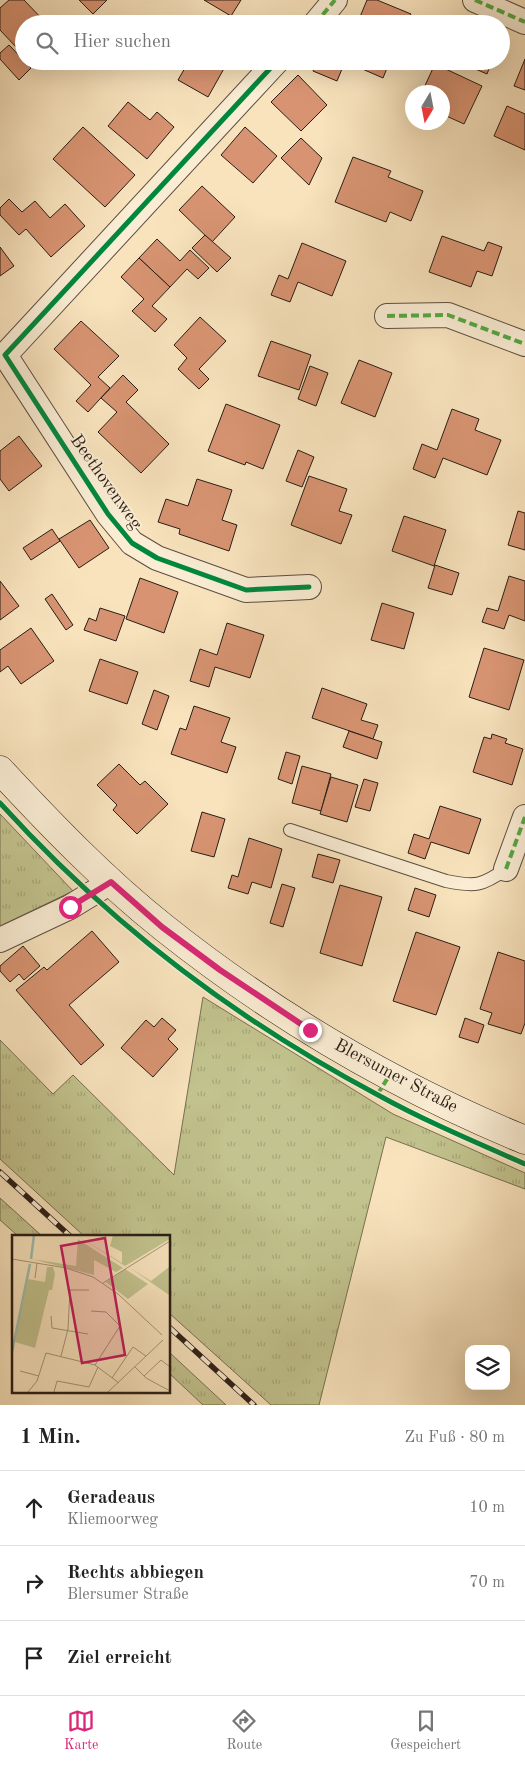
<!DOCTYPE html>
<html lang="de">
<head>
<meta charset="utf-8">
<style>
  body { margin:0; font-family:"Old Standard TT",serif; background:#f2f2f2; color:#222 }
  .controls { position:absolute; right:15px; bottom:15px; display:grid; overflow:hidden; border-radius:10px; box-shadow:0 5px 20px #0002 }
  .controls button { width:45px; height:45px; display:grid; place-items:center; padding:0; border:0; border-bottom:1px solid #e0e0e0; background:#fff; color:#222; font:25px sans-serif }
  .compass { position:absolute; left:405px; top:85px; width:45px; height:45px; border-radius:50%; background:#fff; box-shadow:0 5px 20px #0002; rotate:190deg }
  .stop { position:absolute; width:15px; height:15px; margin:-11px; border:4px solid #db2777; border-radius:50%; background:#fff }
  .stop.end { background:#db2777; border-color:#fff; box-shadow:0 1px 5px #0008 }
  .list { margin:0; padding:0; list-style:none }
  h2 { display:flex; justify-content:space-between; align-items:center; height:65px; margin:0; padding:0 20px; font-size:21px }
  h2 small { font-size:16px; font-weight:400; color:#767676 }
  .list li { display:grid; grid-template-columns:32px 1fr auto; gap:15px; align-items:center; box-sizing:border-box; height:75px; padding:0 20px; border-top:1px solid #e0e0e0 }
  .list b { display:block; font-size:19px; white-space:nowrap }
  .list p { margin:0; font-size:16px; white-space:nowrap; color:#767676 }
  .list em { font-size:16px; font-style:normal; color:#767676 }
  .icon { flex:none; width:28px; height:28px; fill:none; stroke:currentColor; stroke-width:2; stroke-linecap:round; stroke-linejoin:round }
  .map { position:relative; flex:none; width:525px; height:1405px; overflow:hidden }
  .search { position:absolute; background:#fff; box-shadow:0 5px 20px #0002; left:15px; right:15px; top:15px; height:55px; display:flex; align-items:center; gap:12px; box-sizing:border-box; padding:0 18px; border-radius:28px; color:#767676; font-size:19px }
  .sheet { height:290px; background:#fff }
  nav { display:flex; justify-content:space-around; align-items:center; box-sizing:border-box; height:70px; border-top:1px solid #e0e0e0; background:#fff; font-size:14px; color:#767676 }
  nav a { display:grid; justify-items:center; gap:2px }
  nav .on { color:#db2777 }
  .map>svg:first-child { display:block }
  .grass { fill:url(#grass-tufts); stroke:#767052 }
  .building { fill:#d89472; stroke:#291d16 }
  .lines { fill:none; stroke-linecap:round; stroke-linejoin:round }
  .service-casing { stroke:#5d4e40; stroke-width:14 }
  .minor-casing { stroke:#5d4e40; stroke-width:26 }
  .secondary-casing { stroke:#291d16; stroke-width:29 }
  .service { stroke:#faedd4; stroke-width:12 }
  .minor { stroke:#faedd4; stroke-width:24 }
  .secondary { stroke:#faedd4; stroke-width:28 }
  .rail-casing { stroke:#291d16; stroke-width:5.5 }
  .rail { stroke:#faedd4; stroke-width:4; stroke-dasharray:11; stroke-linecap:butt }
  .quiet { stroke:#53a942; stroke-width:4; stroke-dasharray:8 4; stroke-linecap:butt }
  .cycleway-casing { stroke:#faedd4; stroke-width:8 }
  .cycleway { stroke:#00873e; stroke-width:5 }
  .route { stroke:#db2777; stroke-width:6 }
  .labels { text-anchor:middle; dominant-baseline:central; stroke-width:4; stroke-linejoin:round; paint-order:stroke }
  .street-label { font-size:18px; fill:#291d16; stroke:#faedd4 }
  .inset-river { fill:none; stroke:#9ebead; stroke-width:2.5 }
  .inset-road { fill:none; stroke:#a5947a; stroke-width:1 }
  .view { fill:#c2185b; fill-opacity:0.15; stroke:#c2185b; stroke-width:2.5 }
  .inset-edge { fill:none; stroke:#291d16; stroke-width:2.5 }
</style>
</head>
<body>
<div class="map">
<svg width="525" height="1405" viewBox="0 0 525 1405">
  <defs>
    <pattern id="grass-tufts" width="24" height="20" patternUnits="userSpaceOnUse" patternTransform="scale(1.25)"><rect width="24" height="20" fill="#c2c38e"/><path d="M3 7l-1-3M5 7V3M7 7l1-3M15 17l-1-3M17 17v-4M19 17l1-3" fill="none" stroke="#a7a77a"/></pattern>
  </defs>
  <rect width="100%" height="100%" fill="#f8e3bd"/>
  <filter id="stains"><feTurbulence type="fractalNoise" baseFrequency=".004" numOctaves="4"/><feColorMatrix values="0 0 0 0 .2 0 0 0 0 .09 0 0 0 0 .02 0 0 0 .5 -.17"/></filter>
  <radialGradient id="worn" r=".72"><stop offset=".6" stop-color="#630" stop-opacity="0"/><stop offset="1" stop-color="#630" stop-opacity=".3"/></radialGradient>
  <!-- grass -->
  <g class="grass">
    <polygon points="0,814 73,891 0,926"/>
    <polygon points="203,997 393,1114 525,1173 525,1189 386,1137 319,1405 271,1405 169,1313 169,1236 84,1236 0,1159 0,1040 53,1094 73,1075 174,1175"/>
    <polygon points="0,1198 42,1236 18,1236 0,1220"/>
    <polygon points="169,1352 226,1405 203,1405 169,1373"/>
  </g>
  <!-- building -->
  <g class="building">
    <polygon points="9,0 24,0 45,22 24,24 24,42 17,48 0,30 0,8"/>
    <polygon points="79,0 107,0 93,14"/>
    <polygon points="204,0 241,0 231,16"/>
    <polygon points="367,0 377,0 411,14 406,24 357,24"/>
    <polygon points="9,45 31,68 19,80 0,59 0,53"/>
    <polygon points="525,59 525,90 514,86"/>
    <polygon points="189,61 219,61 226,65 208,97 178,80"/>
    <polygon points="318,61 338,61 344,64 337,81 313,71"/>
    <polygon points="344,61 390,61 383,78"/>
    <polygon points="457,61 492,61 487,74"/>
    <polygon points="435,64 482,86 464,124 442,114 442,92 422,92"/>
    <polygon points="298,75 327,105 301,131 271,102"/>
    <polygon points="128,102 150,120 157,112 174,127 147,159 108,126"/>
    <polygon points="507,106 525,114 525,150 494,136"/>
    <polygon points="83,127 135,175 105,207 53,159"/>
    <polygon points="245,127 277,156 253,183 221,155"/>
    <polygon points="301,138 322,158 309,185 281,158"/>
    <polygon points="353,157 391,171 388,177 423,191 411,221 390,212 386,222 335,202"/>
    <polygon points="202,186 235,217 212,242 179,210"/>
    <polygon points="9,199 22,212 35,201 50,218 65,204 85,226 51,257 26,229 19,235 0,215 0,208"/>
    <polygon points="205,235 231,258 217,272 192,248"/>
    <polygon points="442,236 484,251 488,242 502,247 492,276 477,271 471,287 429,272"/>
    <polygon points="157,239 180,261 190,250 209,268 198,279 187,269 170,287 139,258"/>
    <polygon points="302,243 346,261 332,296 298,282 290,302 271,295 279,275 288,279"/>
    <polygon points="0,247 14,266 0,276"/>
    <polygon points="139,258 170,287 152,306 167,319 155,332 132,311 144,299 121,277"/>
    <polygon points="200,317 226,341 199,369 209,379 199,389 178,369 187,358 174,345"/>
    <polygon points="81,321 119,356 98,377 110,388 88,412 76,401 91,385 54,349"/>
    <polygon points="271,341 311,355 299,390 258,376"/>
    <polygon points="359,360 392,373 375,417 341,403"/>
    <polygon points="310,366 328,373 316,406 298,399"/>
    <polygon points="123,375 138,390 126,402 169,444 141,473 98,432 117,412 101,398"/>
    <polygon points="226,404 280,425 263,469 246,462 245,465 208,451"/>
    <polygon points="452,409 479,419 475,430 501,440 487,475 443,458 435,478 413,469 422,444 437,450"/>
    <polygon points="19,436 42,466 9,491 0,479 0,451"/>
    <polygon points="298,450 314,457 302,487 286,481"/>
    <polygon points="309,476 347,489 339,511 352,515 341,544 291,525"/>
    <polygon points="197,479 232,490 222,520 237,525 229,551 179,534 180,529 158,522 166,499 188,506"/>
    <polygon points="518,511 525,513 525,550 508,545"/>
    <polygon points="404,516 446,530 434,566 392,551"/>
    <polygon points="90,520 109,548 79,568 59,539"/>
    <polygon points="52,529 60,541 31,560 23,548"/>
    <polygon points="435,565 459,573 452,595 428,588"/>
    <polygon points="509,576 525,581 525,621 509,615 504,629 482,622 487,608 498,611"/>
    <polygon points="140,578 178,592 164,633 126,619"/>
    <polygon points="0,581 19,606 0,620"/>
    <polygon points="52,594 73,625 66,630 45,599"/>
    <polygon points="382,603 414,613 404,649 371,640"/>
    <polygon points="100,608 125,616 116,641 84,630 89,618 96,621"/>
    <polygon points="227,623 264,635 250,678 215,667 209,687 190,681 200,649 217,655"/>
    <polygon points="31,628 54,661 21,684 8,666 0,672 0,650"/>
    <polygon points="484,648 524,660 509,710 469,697"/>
    <polygon points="100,659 138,672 127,704 89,691"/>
    <polygon points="322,688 367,704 361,720 378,725 373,739 312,718"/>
    <polygon points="154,690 169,696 157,730 142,724"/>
    <polygon points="194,706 230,718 221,742 236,747 227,773 171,754 180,728 186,730"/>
    <polygon points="349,731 382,742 377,759 343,747"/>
    <polygon points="492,734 507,739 505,743 523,749 512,785 473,772 484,737 491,739"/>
    <polygon points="286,752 300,756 292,784 278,779"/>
    <polygon points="119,764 140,785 145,781 168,804 137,834 113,810 117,805 97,785"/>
    <polygon points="302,766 331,774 321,811 292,803"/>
    <polygon points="331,777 358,785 347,822 320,814"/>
    <polygon points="364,779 378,783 370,811 355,807"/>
    <polygon points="440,806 481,819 469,854 431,842 425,859 408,853 414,834 429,839"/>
    <polygon points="202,812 225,819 214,857 191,851"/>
    <polygon points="249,838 282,849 271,888 252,882 248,894 228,888 232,875 238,877"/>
    <polygon points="318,854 340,860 333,883 312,877"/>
    <polygon points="282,884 295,888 283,927 270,923"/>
    <polygon points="340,885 382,897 362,966 320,953"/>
    <polygon points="415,888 436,895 429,917 408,910"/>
    <polygon points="92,931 119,962 69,1005 104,1045 81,1065 16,990 44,967 47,970"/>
    <polygon points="416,932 460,947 436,1015 393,1001"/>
    <polygon points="23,946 40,966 24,980 19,974 10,982 0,971 0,966"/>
    <polygon points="498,952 525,961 525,1023 521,1034 488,1024 492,1013 480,1009"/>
    <polygon points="162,1018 176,1030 168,1039 178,1049 153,1077 121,1048 146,1020 154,1027"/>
    <polygon points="465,1018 484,1025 478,1043 459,1037"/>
  </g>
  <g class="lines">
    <defs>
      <path id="service" d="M290 830 446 881C475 887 482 886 506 869"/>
      <g id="minor">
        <polyline points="475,0 525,22"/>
        <polyline points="315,24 335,0"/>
        <polyline points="277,61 5,355 108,514 132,543 157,558 246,590 309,587"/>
        <polyline points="387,316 448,315 525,344"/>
        <polyline points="506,869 525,817"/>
        <polyline points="0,940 70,907 111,882"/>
      </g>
      <path id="secondary" d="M0 770C51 825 104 880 163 927 272 1014 396 1087 525 1140"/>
    </defs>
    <!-- service casing -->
    <use href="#service" class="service-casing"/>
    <!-- minor casing -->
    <use href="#minor" class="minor-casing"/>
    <!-- secondary casing -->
    <use href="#secondary" class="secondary-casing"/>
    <!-- service -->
    <use href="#service" class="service"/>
    <!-- minor -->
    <use href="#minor" class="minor"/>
    <!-- secondary -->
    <use href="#secondary" class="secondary"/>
    <defs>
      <g id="rail">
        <polyline points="0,1172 70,1236"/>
        <polyline points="169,1327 254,1405"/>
      </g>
    </defs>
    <!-- rail casing -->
    <use href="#rail" class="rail-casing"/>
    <!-- rail -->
    <use href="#rail" class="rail"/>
    <!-- quiet -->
    <g class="quiet">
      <polyline points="475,0 525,22"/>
      <polyline points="315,24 335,0"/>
      <polyline points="387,316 448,315 525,344"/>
      <polyline points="506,869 525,817"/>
      <polyline points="377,1095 389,1076"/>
    </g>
    <defs>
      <g id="cycleway">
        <polyline points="277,61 5,355 108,514 132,543 157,558 246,590 309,587"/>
        <path d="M0 803C108 922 236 1020 378 1095 425 1121 475 1142 525 1164"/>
      </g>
    </defs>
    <!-- cycleway casing -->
    <use href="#cycleway" class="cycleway-casing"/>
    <!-- cycleway -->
    <use href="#cycleway" class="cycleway"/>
  </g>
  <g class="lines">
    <!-- route -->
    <polyline class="route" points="70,907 111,882 162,927 220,970 310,1030"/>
  </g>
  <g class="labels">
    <!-- street labels -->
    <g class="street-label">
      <text transform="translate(106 482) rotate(55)">Beethovenweg</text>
      <text transform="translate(396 1076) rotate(28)">Blersumer Straße</text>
    </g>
  </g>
  <!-- overview -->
  <g transform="translate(12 1235)">
    <rect width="158" height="158" fill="#f8e3bd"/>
    <path d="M64 0 110 28V17L98 11 101 0H157L158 4 113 31ZM66 4 81 14 111 33 104 37 82 25V40L20 24 64 31ZM35 32H41L43 39 40 55H37L23 113 3 107 16 44 33 47ZM117 32 139 46 157 32V60ZM113 34 136 49 116 64 94 47Z" fill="#c2c38e"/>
    <path class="inset-river" d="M19 24 22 0M0 117 18 29"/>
    <path class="inset-road" d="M0 24 54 33 81 42 106 59 150 100M23 43 25 28M91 48 158 6M79 76 94 77 108 91 83 130M39 81 40 93 76 99M49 121 56 94 58 55H77M123 132 134 143 158 156M8 136 27 141M132 141 149 125 158 132M100 143 121 112 134 121M16 157 25 146 34 118 83 130 107 148M42 157 45 146 77 152 86 132M96 157 151 105"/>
    <path class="view" d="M93 3 113 120 70 128 49 11Z"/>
    <rect width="158" height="158" class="inset-edge"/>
  </g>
  <rect width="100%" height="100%" filter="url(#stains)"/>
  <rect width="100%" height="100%" fill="url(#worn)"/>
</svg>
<div class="controls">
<button><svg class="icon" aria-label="layers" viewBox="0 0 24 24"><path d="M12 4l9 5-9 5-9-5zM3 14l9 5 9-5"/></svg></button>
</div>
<svg class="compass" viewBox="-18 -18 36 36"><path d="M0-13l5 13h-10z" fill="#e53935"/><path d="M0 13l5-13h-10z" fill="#767676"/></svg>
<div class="stop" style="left:70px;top:907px"></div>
<div class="stop end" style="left:310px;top:1030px"></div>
<div class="search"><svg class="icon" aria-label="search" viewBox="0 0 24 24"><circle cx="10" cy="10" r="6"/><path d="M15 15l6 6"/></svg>Hier suchen</div>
</div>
<section class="sheet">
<h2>1 Min.<small>Zu Fuß · 80 m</small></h2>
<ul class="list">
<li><svg class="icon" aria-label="ahead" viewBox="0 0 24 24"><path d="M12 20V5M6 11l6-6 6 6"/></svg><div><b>Geradeaus</b><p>Kliemoorweg</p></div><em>10 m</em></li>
<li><svg class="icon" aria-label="right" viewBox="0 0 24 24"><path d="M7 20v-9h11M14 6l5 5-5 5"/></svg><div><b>Rechts abbiegen</b><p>Blersumer Straße</p></div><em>70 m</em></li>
<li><svg class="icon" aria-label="arrive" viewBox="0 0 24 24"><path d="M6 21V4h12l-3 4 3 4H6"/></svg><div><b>Ziel erreicht</b></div></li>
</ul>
</section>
<nav>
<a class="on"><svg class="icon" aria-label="map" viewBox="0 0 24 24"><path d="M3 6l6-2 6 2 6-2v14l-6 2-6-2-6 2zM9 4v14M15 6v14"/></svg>Karte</a>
<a><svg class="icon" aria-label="directions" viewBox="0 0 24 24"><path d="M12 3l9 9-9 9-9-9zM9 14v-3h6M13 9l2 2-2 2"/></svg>Route</a>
<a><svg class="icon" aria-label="saved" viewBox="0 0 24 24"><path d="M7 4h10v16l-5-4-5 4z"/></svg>Gespeichert</a>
</nav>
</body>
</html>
